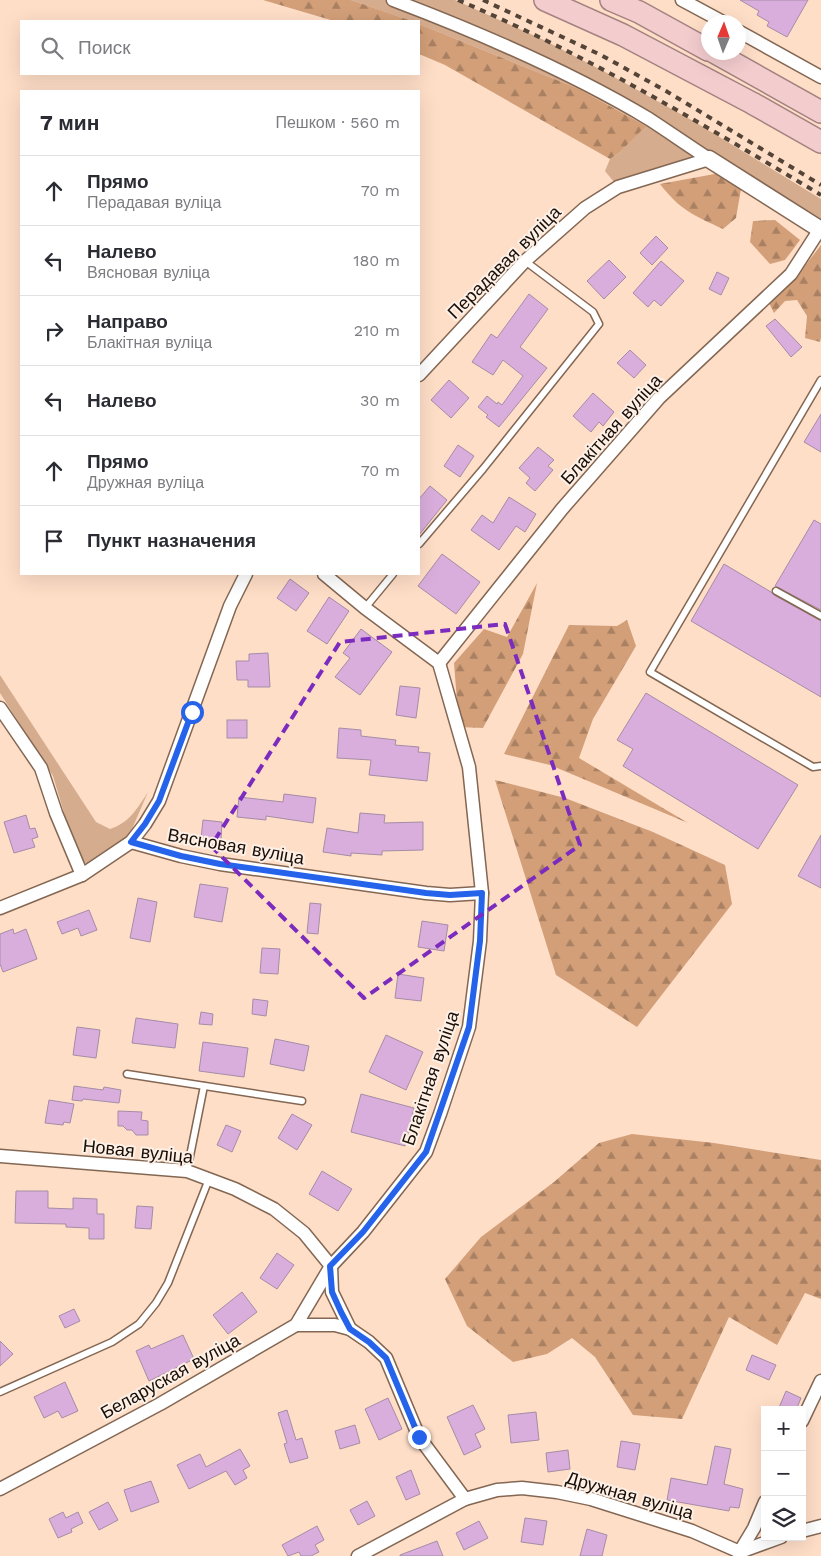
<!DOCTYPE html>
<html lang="ru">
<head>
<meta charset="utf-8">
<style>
  body { margin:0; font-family:"Work Sans",sans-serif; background:#f2f2f3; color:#2b2b33 }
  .controls { position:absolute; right:15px; bottom:15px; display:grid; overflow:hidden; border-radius:0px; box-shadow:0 5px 20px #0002 }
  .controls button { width:45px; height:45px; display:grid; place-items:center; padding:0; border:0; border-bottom:1px solid #e1e1e2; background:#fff; color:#2b2b33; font:25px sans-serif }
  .compass { position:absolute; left:701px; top:15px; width:45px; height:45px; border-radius:50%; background:#fff; box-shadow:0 5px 20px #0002; rotate:2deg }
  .stop { position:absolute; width:15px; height:15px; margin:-11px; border:4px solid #2563eb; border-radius:50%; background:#fff }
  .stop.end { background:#2563eb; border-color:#fff; box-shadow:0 1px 5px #0008 }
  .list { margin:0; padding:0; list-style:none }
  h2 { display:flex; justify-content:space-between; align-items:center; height:65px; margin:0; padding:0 20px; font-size:21px }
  h2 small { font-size:16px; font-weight:400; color:#7c7c81 }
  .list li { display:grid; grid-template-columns:32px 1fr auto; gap:15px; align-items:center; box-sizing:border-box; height:70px; padding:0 20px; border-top:1px solid #e1e1e2 }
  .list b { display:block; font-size:19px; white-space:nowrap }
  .list p { margin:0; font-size:16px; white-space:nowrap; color:#7c7c81 }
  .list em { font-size:16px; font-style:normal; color:#7c7c81 }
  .icon { flex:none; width:28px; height:28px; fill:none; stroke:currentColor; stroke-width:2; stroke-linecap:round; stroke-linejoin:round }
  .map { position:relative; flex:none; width:821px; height:1556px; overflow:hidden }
  .search { position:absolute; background:#fff; box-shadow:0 5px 20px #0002; left:20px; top:20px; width:400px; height:55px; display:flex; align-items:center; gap:12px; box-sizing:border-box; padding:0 18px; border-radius:0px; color:#7c7c81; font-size:19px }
  .panel { position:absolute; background:#fff; box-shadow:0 5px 20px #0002; left:20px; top:90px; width:400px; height:485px; border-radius:0px }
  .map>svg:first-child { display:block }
  .grass { fill:#d6ac8e }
  .forest { fill:url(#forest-firs) }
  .building { fill:#daaedc; stroke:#a58ca6 }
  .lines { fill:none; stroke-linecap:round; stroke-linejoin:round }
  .service-casing { stroke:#836753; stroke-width:9 }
  .minor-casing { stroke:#836753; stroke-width:15 }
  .tertiary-casing { stroke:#836753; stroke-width:19 }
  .trunk-casing { stroke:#a48280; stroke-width:24 }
  .service { stroke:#fff; stroke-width:6 }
  .minor { stroke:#fff; stroke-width:12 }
  .tertiary { stroke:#fff; stroke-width:16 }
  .trunk { stroke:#f3ccce; stroke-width:21 }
  .rail { stroke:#544438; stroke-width:4; stroke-dasharray:6 6; stroke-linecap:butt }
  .route { stroke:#2563eb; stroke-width:6 }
  .marked { fill:none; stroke:#7b2cbf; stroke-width:4; stroke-dasharray:10 6; stroke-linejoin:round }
  .labels { text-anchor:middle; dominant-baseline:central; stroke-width:4; stroke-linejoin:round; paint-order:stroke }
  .street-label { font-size:18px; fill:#180e06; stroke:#fdf0e6 }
</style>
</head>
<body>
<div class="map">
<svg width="821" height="1556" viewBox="0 0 821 1556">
  <defs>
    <pattern id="forest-firs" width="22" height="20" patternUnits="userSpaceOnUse" patternTransform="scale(1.25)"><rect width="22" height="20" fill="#d29f79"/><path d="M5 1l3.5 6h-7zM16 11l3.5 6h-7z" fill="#a98061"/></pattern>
  </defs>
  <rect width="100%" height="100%" fill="#ffdec7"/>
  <!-- grass -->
  <g class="grass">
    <polygon points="351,0 455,0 544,40 607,73 695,122 821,199 821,230 709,159 618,187 605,171 610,159 619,153 646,125 579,89 419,24 419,21 412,21"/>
    <path d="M0 675 96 822 110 829C129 823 137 809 148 792L129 836 92 863H86L77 856 53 776 0 693Z"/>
  </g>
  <!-- forest -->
  <g class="forest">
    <polygon points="263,0 351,0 412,21 334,21"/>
    <polygon points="419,24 579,89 646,126 619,153 610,159 445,65 419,54"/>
    <path d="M720 173 741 189 736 218 723 229C693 215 680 210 660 184Z"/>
    <polygon points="775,220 800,240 785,260 770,264 750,242 753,221"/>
    <polygon points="821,245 821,338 820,342 805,338 807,316 797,300 785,301 774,313 768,301 797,276"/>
    <polygon points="537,583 523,654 483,728 459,727 454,663 484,629 507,637"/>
    <polygon points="627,620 636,646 593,719 579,758 688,823 550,765 504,754 569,625 617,626"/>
    <polygon points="495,780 565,798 653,832 725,865 732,904 637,1027 556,975"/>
    <polygon points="632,1134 714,1143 821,1160 821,1299 805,1293 777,1345 729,1317 682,1419 633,1415 595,1357 572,1338 547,1354 513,1362 467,1326 445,1279 481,1237 554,1182 599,1143"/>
  </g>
  <!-- building -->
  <g class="building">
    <polygon points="740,0 808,0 787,37 767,26 769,22 757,15 759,11"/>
    <polygon points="656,236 668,248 652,265 640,253"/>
    <polygon points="609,260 626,277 604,299 587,281"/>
    <polygon points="661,261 684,281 661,306 654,300 648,307 633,293"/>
    <polygon points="717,272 729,278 721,295 709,289"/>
    <polygon points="529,294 548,309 520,347 547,368 499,427 486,417 488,415 478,407 487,396 497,404 498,402 502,405 523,376 503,360 493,375 472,362 491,334 497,338"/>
    <polygon points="775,319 802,347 791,357 766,326"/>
    <polygon points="630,350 646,365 634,378 617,363"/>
    <polygon points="449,380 469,398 451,418 431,400"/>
    <polygon points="593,393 614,412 603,426 599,422 591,432 573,416"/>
    <polygon points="821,414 821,452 804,442"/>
    <polygon points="458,445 474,456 460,477 444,466"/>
    <polygon points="538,447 554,460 548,466 553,470 535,491 526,483 530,478 519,468"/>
    <polygon points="430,486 447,500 419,535 419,499"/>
    <polygon points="509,497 536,514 525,532 516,526 499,550 471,530 482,515 493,523"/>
    <polygon points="814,520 821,524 821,610 775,586"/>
    <polygon points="442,554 480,582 456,614 418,586"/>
    <polygon points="724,564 771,592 774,595 821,621 821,697 691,621"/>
    <polygon points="290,579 309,593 296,611 277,598"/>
    <polygon points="329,597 349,611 327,644 307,631"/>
    <polygon points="361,629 392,652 360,695 335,677 350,658 343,653"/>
    <polygon points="268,653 270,687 248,687 248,680 237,680 236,661 249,661 249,654"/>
    <polygon points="400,686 420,688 416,718 396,715"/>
    <polygon points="646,693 798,785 758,849 623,766 633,749 617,740"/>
    <rect x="227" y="720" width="20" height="18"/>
    <polygon points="339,728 361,730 361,736 396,740 395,745 419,747 418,752 430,753 427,781 369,775 371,760 337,758"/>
    <polygon points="284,794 316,798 313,823 266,816 266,820 237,817 239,797 283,802"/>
    <polygon points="360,813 385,815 384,823 423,822 423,850 382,851 382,855 351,853 351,856 323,852 327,828 358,833"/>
    <polygon points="26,815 30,829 35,828 38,837 32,839 35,847 14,853 4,822"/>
    <polygon points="203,820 222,822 221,840 201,838"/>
    <polygon points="821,835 821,888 798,876"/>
    <polygon points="200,884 228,888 222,922 194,917"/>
    <polygon points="138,898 157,902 150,942 130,938"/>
    <polygon points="310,903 321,904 318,934 307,933"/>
    <polygon points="89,910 97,930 81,936 78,928 62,934 57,922"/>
    <polygon points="422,921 448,925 444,951 418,947"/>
    <polygon points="13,929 14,934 26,929 37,959 3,972 0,964 0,934"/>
    <polygon points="262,948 280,949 278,974 260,973"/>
    <polygon points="398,974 424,978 421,1001 395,998"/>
    <polygon points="253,999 268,1001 266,1016 252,1014"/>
    <polygon points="201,1012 213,1014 212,1025 199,1024"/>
    <polygon points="136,1018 178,1024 175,1048 132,1043"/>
    <polygon points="77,1027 100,1030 96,1058 73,1055"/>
    <polygon points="386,1035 423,1052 406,1090 369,1072"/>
    <polygon points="275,1039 309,1046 304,1071 270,1064"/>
    <polygon points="203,1042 248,1048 244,1077 199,1071"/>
    <polygon points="74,1086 103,1090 104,1087 121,1090 119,1103 83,1099 82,1101 72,1100"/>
    <polygon points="361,1094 414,1108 405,1146 351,1132"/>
    <polygon points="49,1100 74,1104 70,1123 64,1122 63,1125 45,1123"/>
    <polygon points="118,1111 142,1112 141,1120 148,1121 148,1135 136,1135 132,1130 127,1130 123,1126 118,1126"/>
    <polygon points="292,1114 312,1125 297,1150 278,1138"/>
    <polygon points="226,1125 241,1131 232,1152 217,1145"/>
    <polygon points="322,1171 352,1189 338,1211 309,1194"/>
    <polygon points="16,1191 48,1191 48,1208 73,1209 73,1198 97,1199 97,1214 104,1214 104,1239 89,1239 89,1228 66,1227 66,1224 15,1223"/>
    <polygon points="137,1206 153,1207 151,1229 135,1228"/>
    <polygon points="277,1253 294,1265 277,1289 260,1278"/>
    <polygon points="242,1292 257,1312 228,1334 213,1315"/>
    <polygon points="74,1309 80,1321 65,1328 59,1316"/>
    <polygon points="183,1335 194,1359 149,1381 136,1351 149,1345 151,1349"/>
    <polygon points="0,1341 13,1354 0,1366"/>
    <polygon points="752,1355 776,1365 769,1380 746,1370"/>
    <polygon points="65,1382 78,1411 62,1418 58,1411 44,1418 34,1397"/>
    <polygon points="786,1391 801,1398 796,1410 778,1410"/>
    <polygon points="388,1398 402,1429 379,1440 365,1409"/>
    <polygon points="473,1405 485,1429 475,1434 481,1447 464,1455 447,1417"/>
    <polygon points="287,1410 296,1440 302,1438 308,1458 290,1463 284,1444 287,1443 278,1413"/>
    <polygon points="536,1412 539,1440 511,1443 508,1415"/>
    <polygon points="355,1425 360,1443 340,1449 335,1431"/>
    <polygon points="621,1441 640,1444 635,1470 617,1467"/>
    <polygon points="715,1446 731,1449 724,1484 743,1489 739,1508 730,1507 729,1511 667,1500 671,1478 707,1485"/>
    <polygon points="240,1449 250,1466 243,1470 247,1478 235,1485 226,1471 189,1489 177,1465 200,1454 206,1467"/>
    <polygon points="568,1450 570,1469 548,1472 546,1453"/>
    <polygon points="411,1470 420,1494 406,1500 396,1477"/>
    <polygon points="151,1481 159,1502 131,1512 124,1490"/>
    <polygon points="367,1501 375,1516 358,1525 350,1510"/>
    <polygon points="108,1502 118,1520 99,1530 89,1512"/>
    <polygon points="63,1512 66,1518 78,1512 83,1523 71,1529 72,1532 58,1538 49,1519"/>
    <polygon points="525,1518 547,1521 543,1545 521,1542"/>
    <polygon points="479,1521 488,1538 464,1550 456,1533"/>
    <polygon points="317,1526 324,1540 315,1545 319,1552 311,1556 301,1556 299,1552 288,1556 282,1545"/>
    <polygon points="587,1529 607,1535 602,1556 580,1556"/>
    <polygon points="437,1541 443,1556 400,1556 400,1555"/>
  </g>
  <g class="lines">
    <defs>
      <g id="service">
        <polyline points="821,380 650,672 813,767 821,766"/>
        <polyline points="419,544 483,469 599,324 593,312 525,261"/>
        <polyline points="776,591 821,616"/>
        <polyline points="365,608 393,574"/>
        <polyline points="127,1074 302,1101"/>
        <polyline points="187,1171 204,1086"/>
        <polyline points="0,1392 112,1342 139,1324 156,1303 168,1283 209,1179"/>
      </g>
      <g id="minor">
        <path d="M393 0C480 33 569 71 649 119 669 132 689 146 709 159"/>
        <polyline points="682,0 723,22"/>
        <polyline points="738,31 821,77"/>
        <polyline points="419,375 525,261 585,208 618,187 709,159"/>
        <polyline points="439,663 562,509 659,398 791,274 820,229"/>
        <polyline points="0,708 41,768 56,813 82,875"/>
        <polyline points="131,842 181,856 220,864 426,893 450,895 482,893"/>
        <polyline points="0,908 82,875 131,842 145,824 159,801 230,606 246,574"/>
        <polyline points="0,1156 187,1171 235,1189 274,1209 304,1233 331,1266"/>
        <polyline points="331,1266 332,1292 350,1329"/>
        <polyline points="296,1325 335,1325 350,1329 369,1342 386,1358 419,1437 465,1499 497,1490 522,1488 557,1492 591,1499 692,1531 740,1552 781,1537"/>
        <polyline points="802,1421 821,1381"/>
        <polyline points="0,1489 160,1404 296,1325 331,1266 363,1232 426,1152 440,1114 469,1027 480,941 482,893 469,767 439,663 365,608 324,574"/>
        <polyline points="802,1531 821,1526"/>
        <polyline points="739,1553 754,1528 765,1502"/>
        <polyline points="358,1556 465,1499"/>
      </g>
      <polyline id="tertiary" points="709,159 821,230"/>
      <g id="trunk">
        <polyline points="545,0 623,35 752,103 821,142"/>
        <polyline points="611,0 639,12 708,50"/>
        <polyline points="714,52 821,112"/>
      </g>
    </defs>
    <!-- service casing -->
    <use href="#service" class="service-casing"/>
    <!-- minor casing -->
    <use href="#minor" class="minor-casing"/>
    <!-- tertiary casing -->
    <use href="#tertiary" class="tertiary-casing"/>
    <!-- trunk casing -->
    <use href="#trunk" class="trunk-casing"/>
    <!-- service -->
    <use href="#service" class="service"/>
    <!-- minor -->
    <use href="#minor" class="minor"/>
    <!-- tertiary -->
    <use href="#tertiary" class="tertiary"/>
    <!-- trunk -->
    <use href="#trunk" class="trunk"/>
    <!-- rail -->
    <g class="rail">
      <path d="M458 0C585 54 703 124 821 195"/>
      <polyline points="483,0 601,55 666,91 821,185"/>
    </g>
  </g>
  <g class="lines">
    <!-- route -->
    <polyline class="route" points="192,712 159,801 145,824 131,842 181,856 220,864 426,893 450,895 482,893 480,941 469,1027 426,1152 363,1232 330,1266 332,1292 341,1312 350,1329 369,1342 386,1358 419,1437"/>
  </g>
  <!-- marked area -->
  <path class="marked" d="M505 624 580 845 364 998 211 846 340 642Z"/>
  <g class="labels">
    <!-- street labels -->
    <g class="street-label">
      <text transform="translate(504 262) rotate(-45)">Перадавая вуліца</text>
      <text transform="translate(611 429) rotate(-48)">Блакітная вуліца</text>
      <text transform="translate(236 846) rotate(10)">Вясновая вуліца</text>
      <text transform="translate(430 1078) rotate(-71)">Блакітная вуліца</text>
      <text transform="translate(138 1151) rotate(6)">Новая вуліца</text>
      <text transform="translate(170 1376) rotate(-29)">Беларуская вуліца</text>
      <text transform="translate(630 1495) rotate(16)">Дружная вуліца</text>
    </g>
  </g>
</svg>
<div class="controls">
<button>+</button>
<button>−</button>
<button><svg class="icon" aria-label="layers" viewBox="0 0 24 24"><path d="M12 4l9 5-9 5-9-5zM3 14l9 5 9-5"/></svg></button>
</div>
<svg class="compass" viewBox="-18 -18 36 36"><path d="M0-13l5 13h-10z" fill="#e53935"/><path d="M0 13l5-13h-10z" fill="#7c7c81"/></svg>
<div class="stop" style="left:192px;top:712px"></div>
<div class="stop end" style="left:419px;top:1437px"></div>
<div class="search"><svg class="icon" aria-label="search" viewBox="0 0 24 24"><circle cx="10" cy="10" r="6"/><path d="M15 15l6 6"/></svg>Поиск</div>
<section class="panel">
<h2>7 мин<small>Пешком · 560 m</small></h2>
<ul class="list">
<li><svg class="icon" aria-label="ahead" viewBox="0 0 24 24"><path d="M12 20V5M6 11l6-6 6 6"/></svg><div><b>Прямо</b><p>Перадавая вуліца</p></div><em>70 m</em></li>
<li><svg class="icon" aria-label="left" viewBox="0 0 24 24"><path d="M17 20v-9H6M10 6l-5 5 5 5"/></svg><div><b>Налево</b><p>Вясновая вуліца</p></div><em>180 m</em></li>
<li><svg class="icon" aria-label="right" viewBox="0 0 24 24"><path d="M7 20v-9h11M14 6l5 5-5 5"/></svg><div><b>Направо</b><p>Блакітная вуліца</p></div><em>210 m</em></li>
<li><svg class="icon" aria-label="left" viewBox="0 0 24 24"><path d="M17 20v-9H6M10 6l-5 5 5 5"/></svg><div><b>Налево</b></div><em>30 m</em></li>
<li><svg class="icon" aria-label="ahead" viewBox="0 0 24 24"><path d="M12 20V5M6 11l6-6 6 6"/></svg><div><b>Прямо</b><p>Дружная вуліца</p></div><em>70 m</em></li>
<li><svg class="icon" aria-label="arrive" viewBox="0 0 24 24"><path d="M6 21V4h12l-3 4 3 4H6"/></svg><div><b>Пункт назначения</b></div></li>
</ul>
</section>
</div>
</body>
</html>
